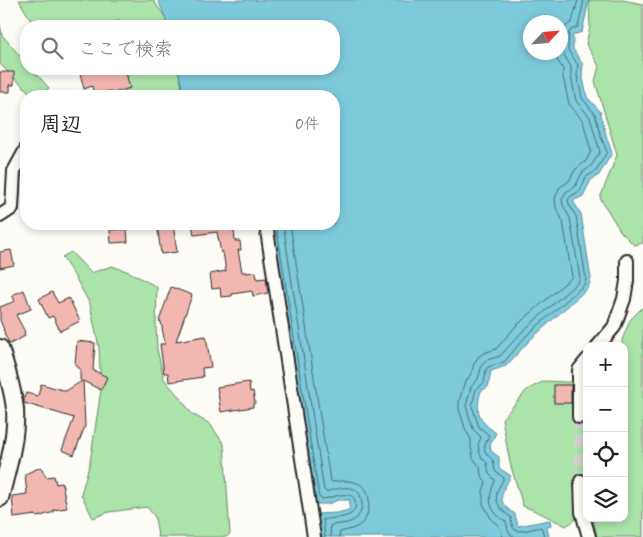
<!DOCTYPE html>
<html lang="ja">
<head>
<meta charset="utf-8">
<style>
  body { margin:0; font-family:Mynerve,"Klee One",sans-serif; background:#f6f6f6; color:#222 }
  .controls { position:absolute; right:15px; bottom:15px; display:grid; overflow:hidden; border-radius:10px; box-shadow:0 2px 8px #0003 }
  .controls button { width:45px; height:45px; display:grid; place-items:center; padding:0; border:0; border-bottom:1px solid #e0e0e0; background:#fff; color:#222; font:25px sans-serif }
  .compass { position:absolute; left:523px; top:15px; width:45px; height:45px; border-radius:50%; background:#fff; box-shadow:0 2px 8px #0003; rotate:64deg }
  .list { margin:0; padding:0; list-style:none }
  h2 { display:flex; justify-content:space-between; align-items:center; height:65px; margin:0; padding:0 20px; font-size:21px }
  h2 small { font-size:16px; font-weight:400; color:#767676 }
  .icon { flex:none; width:28px; height:28px; fill:none; stroke:currentColor; stroke-width:2; stroke-linecap:round; stroke-linejoin:round }
  .map { position:relative; flex:none; width:643px; height:537px; overflow:hidden }
  .search { position:absolute; background:#fff; box-shadow:0 2px 8px #0003; left:20px; top:20px; width:320px; height:55px; display:flex; align-items:center; gap:12px; box-sizing:border-box; padding:0 18px; border-radius:20px; color:#767676; font-size:19px }
  .panel { position:absolute; background:#fff; box-shadow:0 2px 8px #0003; left:20px; top:90px; width:320px; height:140px; border-radius:20px }
  .map>svg:first-child { display:block }
  .green { fill:#aae4a9; stroke:#6a886a }
  .water { fill:#7dcadc; stroke:#5c8a95; fill-rule:evenodd }
  .lines { fill:none; stroke-linecap:round; stroke-linejoin:round }
  .shore { stroke:#4c6b72; stroke-width:1 }
  .building { fill:#f3b7b1; stroke:#2b2b2b }
  .minor-tunnel { stroke:#d3d2ce; stroke-width:12; stroke-dasharray:12 6; stroke-linecap:butt }
  .minor-casing { stroke:#2b2b2b; stroke-width:16 }
  .tertiary-casing { stroke:#2b2b2b; stroke-width:20 }
  .minor { stroke:#fdfcf7; stroke-width:12 }
  .tertiary { stroke:#fdfcf7; stroke-width:16 }
</style>
</head>
<body>
<div class="map">
<svg width="643" height="537" viewBox="0 0 643 537">
  <rect width="100%" height="100%" fill="#fdfcf7"/>
  <filter id="ink" filterUnits="userSpaceOnUse"><feTurbulence type="fractalNoise" baseFrequency=".02" numOctaves="2"/><feDisplacementMap in="SourceGraphic" scale="10" xChannelSelector="R" yChannelSelector="G"/><feConvolveMatrix kernelMatrix="1 2 1 2 8 2 1 2 1" color-interpolation-filters="sRGB"/></filter>
  <g filter="url(#ink)">
    <!-- green -->
    <g class="green">
      <polygon points="19,0 153,0 165,17 167,26 122,26 120,20 105,26 34,26"/>
      <polygon points="589,0 622,0 643,4 643,243 634,245 621,232 600,198 617,155 595,81 599,66 586,44 590,27"/>
      <polygon points="0,24 2,35 26,63 26,69 32,69 49,88 38,96 33,96 0,64"/>
      <polygon points="132,69 178,69 184,96 127,96 123,84"/>
      <polygon points="71,252 91,273 112,266 129,272 157,287 156,326 157,349 164,379 181,399 192,414 210,424 224,444 230,534 226,537 158,537 155,517 147,507 109,512 93,518 81,494 90,462 101,390 99,348 90,304 75,277 62,257"/>
      <polygon points="643,307 643,537 597,537 593,518 624,518 624,346 622,346 622,340 630,320"/>
      <polygon points="544,381 587,383 587,512 566,526 538,512 523,506 510,463 502,419 527,390"/>
    </g>
    <!-- water -->
    <path class="water" d="M158 0H589L582 32 573 35V49L583 65 582 74 587 97 600 111 606 135 612 153 599 175 591 180 583 196 573 201 581 214 591 279 588 288 530 340 506 366 491 371 488 387 481 391C475 412 478 420 496 433L490 445 491 451 499 457V468L511 476C501 493 495 502 515 514L518 526 550 520 551 526 547 527 549 537H320L317 514 337 513 349 510 350 500H338L328 504H315L271 224H334V96H184L178 69H334V26H167L165 17ZM530 22H560V52H530Z"/>
    <g class="lines">
      <!-- shore -->
      <g class="shore">
        <path d="M276 224 319 497 321 499C330 499 339 493 349 495 357 496 358 510 351 514 343 519 332 517 323 520L325 537"/>
        <path d="M283 224 324 490 326 492C334 489 345 486 354 489 365 494 364 514 354 520 348 524 339 524 331 525L330 527 331 537"/>
        <path d="M290 224 330 480 332 482C350 479 371 481 369 505 368 512 367 518 362 523 356 529 347 530 340 532L339 537"/>
        <polyline points="503,537 499,526 492,520 483,504 483,491 486,482 481,475 480,467 473,458 471,447 471,439 466,431 459,409 459,402 464,384 471,374 474,364 478,357 484,353 496,349 516,326 572,277 563,221 556,208 555,199 559,188 569,181 575,170 586,161 591,151 583,121 569,104 563,77 563,69 556,58 554,52"/>
        <path d="M515 537C504 532 510 528 505 521 504 519 501 519 499 517 486 504 490 494 495 480L489 474 487 463 482 458 480 454 478 445 481 437 473 429 466 406 471 387 478 379 482 365 487 360 500 356 522 332 578 282 580 278 570 218 563 205 562 199 566 192 575 187 582 173 591 166 600 152 590 117 576 101 571 76V67L562 51 563 31 566 26 572 22 578 0"/>
        <path d="M544 537 542 529 541 527C535 528 519 533 515 530 512 527 511 521 511 517 501 511 493 501 498 489 500 485 502 482 504 478L495 471 493 460C481 450 484 448 489 435L479 427 472 406 476 389 484 383 486 370 488 367 504 362 526 336 584 285 586 279 576 216 569 204 568 200 571 196 580 191 586 177 596 171 607 152 601 137 595 114 582 98 577 75 578 65 568 50 569 33 571 30 578 27 584 0"/>
      </g>
    </g>
    <!-- building -->
    <g class="building">
      <polygon points="79,69 125,69 130,88 111,94 110,91 94,95 92,86 84,89"/>
      <polygon points="0,72 14,72 14,85 10,85 10,92 0,92"/>
      <polygon points="157,224 173,224 177,252 161,254"/>
      <polygon points="192,224 234,224 234,229 231,230 234,230 235,241 240,241 241,250 238,250 242,272 246,272 246,273 256,272 257,279 266,278 268,293 253,296 252,291 232,294 232,296 221,297 220,288 212,289 210,274 226,271 223,252 221,253 217,232 194,235"/>
      <polygon points="127,229 128,242 111,243 110,230"/>
      <polygon points="11,250 14,265 0,268 0,252"/>
      <polygon points="171,287 192,295 176,341 206,336 211,367 202,368 203,377 169,382 168,373 164,373 160,344 165,344 161,322 159,321"/>
      <polygon points="24,290 31,309 16,315 25,332 24,333 25,336 10,344 4,334 5,333 3,330 4,330 0,320 0,307 15,301 12,295"/>
      <polygon points="52,292 58,303 69,298 80,321 60,331 53,316 48,318 39,299"/>
      <polygon points="77,341 95,343 93,370 107,377 101,390 83,381 85,426 74,455 62,450 74,418 24,403 24,399 26,393 38,396 41,384 66,391 82,381 80,380 80,368 77,368 77,365 75,365"/>
      <polygon points="249,382 250,392 253,391 255,403 253,404 253,407 221,412 217,387"/>
      <rect x="554" y="385" width="17" height="18"/>
      <polygon points="41,467 46,477 54,476 56,484 62,483 67,508 53,510 54,512 37,517 36,515 14,518 12,496 27,494 25,474"/>
    </g>
    <g class="lines">
      <!-- minor-tunnel -->
      <polyline class="minor-tunnel" points="579,417 581,481"/>
      <defs>
        <g id="minor">
          <polyline points="0,216 12,208 14,171 26,149"/>
          <polyline points="266,224 314,537"/>
          <polyline points="598,346 614,327 624,299 627,281 627,261"/>
          <polyline points="579,417 579,370 587,360"/>
          <polyline points="581,481 582,512 589,537"/>
        </g>
        <path id="tertiary" d="M0 348C6 368 13 389 15 409 17 439 7 469 0 498"/>
      </defs>
      <!-- minor casing -->
      <use href="#minor" class="minor-casing"/>
      <!-- tertiary casing -->
      <use href="#tertiary" class="tertiary-casing"/>
      <!-- minor -->
      <use href="#minor" class="minor"/>
      <!-- tertiary -->
      <use href="#tertiary" class="tertiary"/>
    </g>
  </g>
</svg>
<div class="controls">
<button>+</button>
<button>−</button>
<button><svg class="icon" aria-label="locate" viewBox="0 0 24 24"><circle cx="12" cy="12" r="6"/><path d="M12 2v4M12 18v4M2 12h4M18 12h4"/></svg></button>
<button><svg class="icon" aria-label="layers" viewBox="0 0 24 24"><path d="M12 4l9 5-9 5-9-5zM3 14l9 5 9-5"/></svg></button>
</div>
<svg class="compass" viewBox="-18 -18 36 36"><path d="M0-13l5 13h-10z" fill="#e53935"/><path d="M0 13l5-13h-10z" fill="#767676"/></svg>
<div class="search"><svg class="icon" aria-label="search" viewBox="0 0 24 24"><circle cx="10" cy="10" r="6"/><path d="M15 15l6 6"/></svg>ここで検索</div>
<section class="panel">
<h2>周辺<small>0件</small></h2>
<ul class="list">
</ul>
</section>
</div>
</body>
</html>
